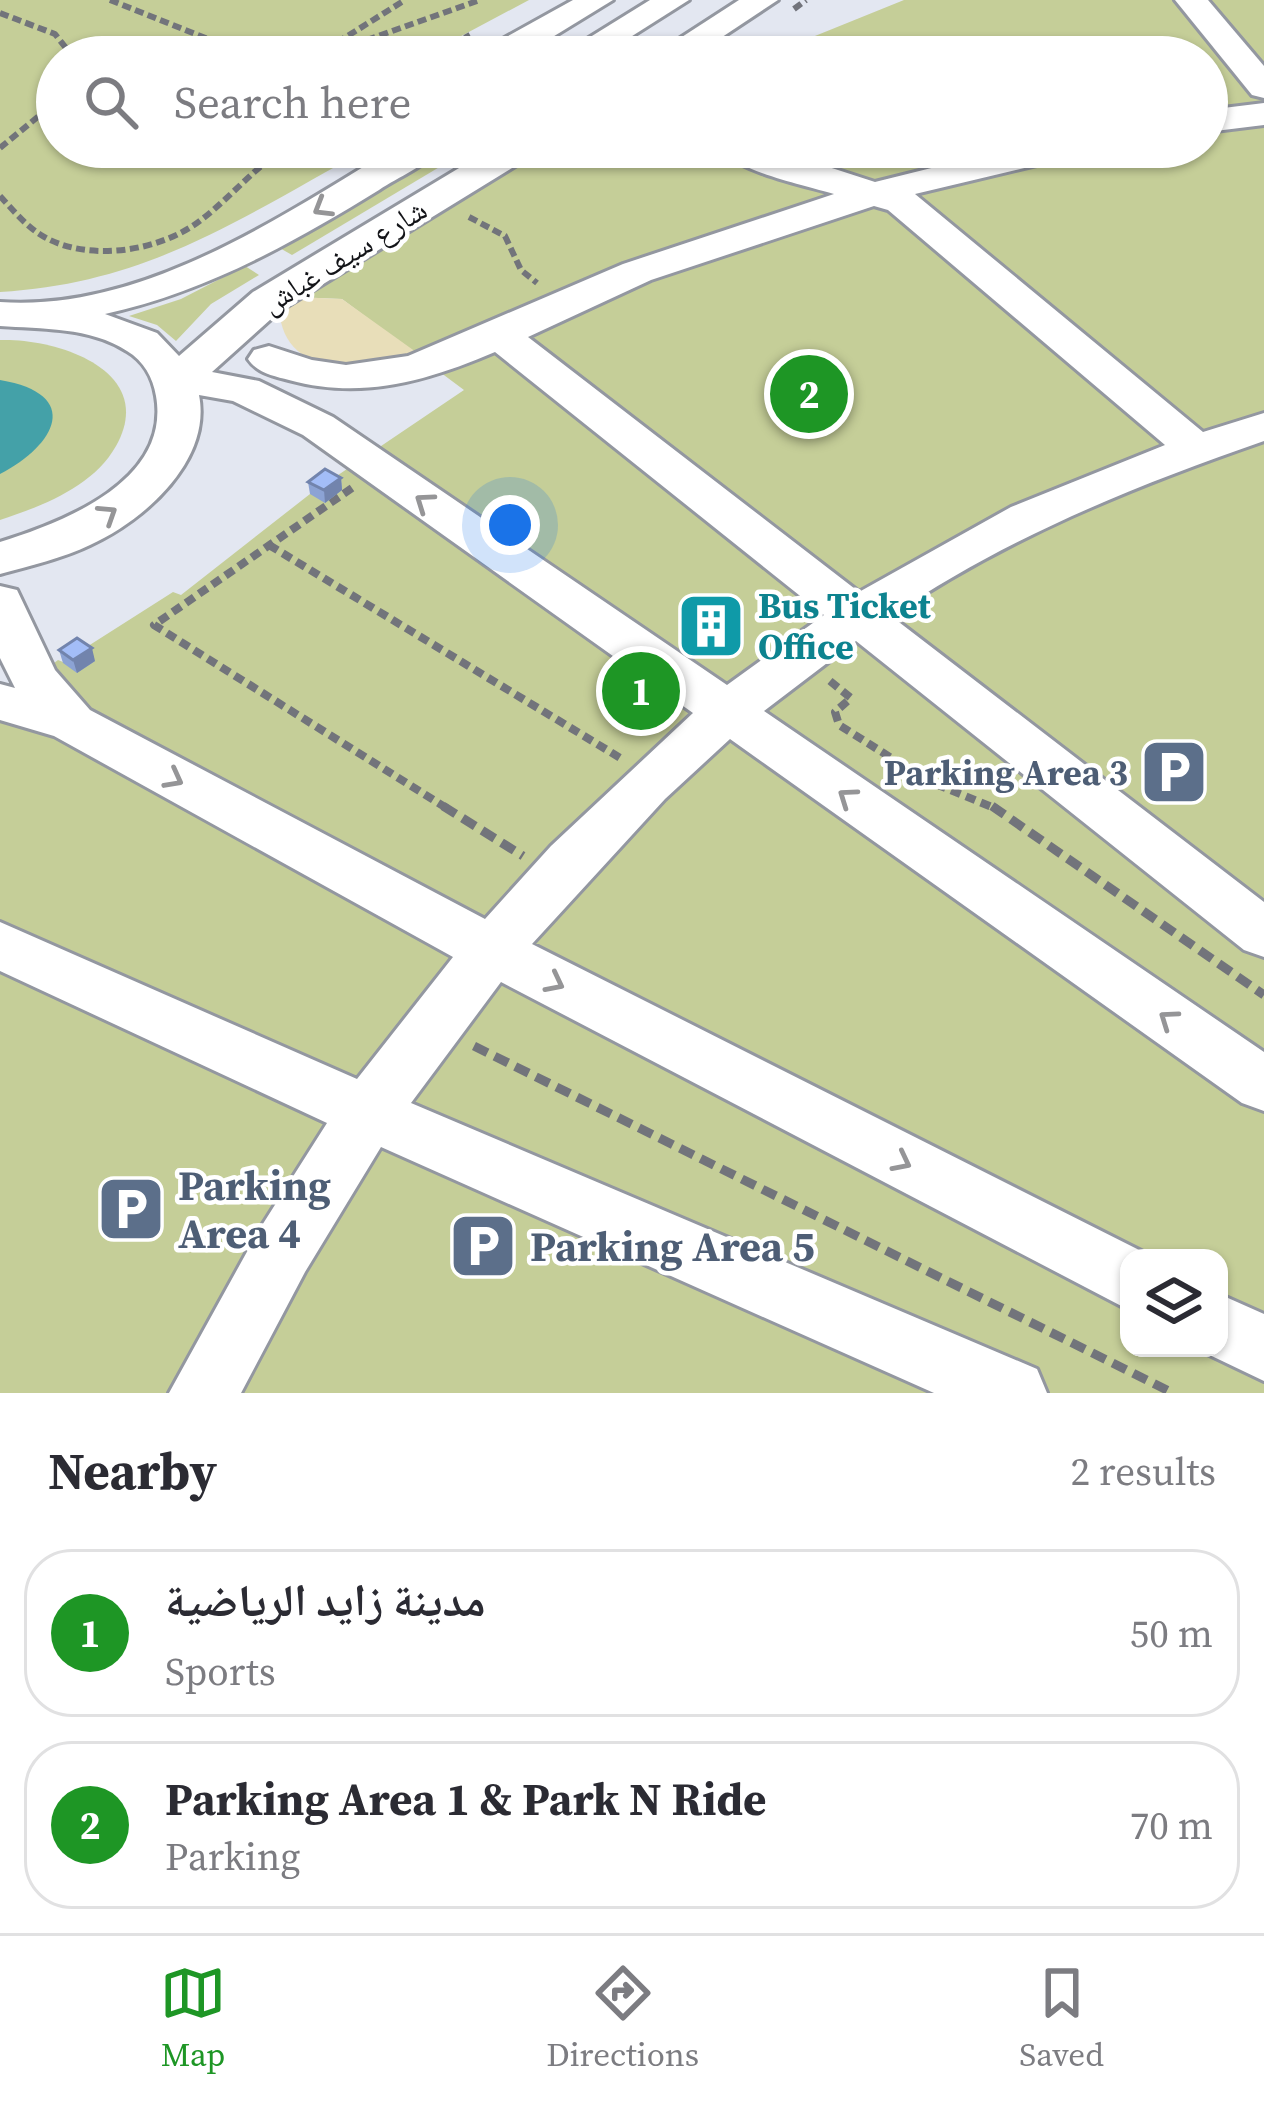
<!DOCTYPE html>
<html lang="en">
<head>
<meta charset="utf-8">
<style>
  body { margin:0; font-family:"Source Serif 4","Noto Naskh Arabic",serif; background:#f7f7f7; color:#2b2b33 }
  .controls { position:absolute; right:36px; bottom:36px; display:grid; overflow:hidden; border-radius:24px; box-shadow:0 3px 9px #0004 }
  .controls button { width:108px; height:108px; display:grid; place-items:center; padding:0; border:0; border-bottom:3px solid #e1e1e2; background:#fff; color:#2b2b33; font:60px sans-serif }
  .you { position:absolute; left:510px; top:525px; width:42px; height:42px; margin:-30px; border:9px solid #fff; border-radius:50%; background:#1a73e8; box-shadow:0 0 0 18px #1a73e833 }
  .badge { display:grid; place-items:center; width:78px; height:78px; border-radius:50%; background:#1e9625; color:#fff; font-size:39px; font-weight:700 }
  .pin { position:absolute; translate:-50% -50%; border:6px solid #fff; box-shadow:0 3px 12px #0006 }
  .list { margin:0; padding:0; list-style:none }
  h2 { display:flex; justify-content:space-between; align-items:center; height:156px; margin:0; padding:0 48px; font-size:51px }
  h2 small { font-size:39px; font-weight:400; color:#7c7c81 }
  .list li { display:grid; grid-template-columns:78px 1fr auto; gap:36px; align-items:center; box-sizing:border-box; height:168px; margin:0 24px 24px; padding:0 24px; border:3px solid #e1e1e2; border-radius:48px }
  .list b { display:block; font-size:45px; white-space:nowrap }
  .list p { margin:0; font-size:39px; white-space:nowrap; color:#7c7c81 }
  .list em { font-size:39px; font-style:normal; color:#7c7c81 }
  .icon { flex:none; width:66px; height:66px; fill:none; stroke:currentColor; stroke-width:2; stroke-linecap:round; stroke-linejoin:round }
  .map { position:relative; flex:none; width:1264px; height:1393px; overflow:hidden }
  .search { position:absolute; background:#fff; box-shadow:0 3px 9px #0004; left:36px; right:36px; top:36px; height:132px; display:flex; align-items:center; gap:30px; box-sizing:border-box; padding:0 42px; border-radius:66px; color:#7c7c81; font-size:45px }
  .sheet { height:540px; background:#fff }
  nav { display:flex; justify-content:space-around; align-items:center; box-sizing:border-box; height:168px; border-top:3px solid #e1e1e2; background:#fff; font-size:33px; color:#7c7c81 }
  nav a { display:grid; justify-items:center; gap:6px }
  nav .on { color:#1e9625 }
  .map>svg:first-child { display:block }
  .green { fill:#c5ce98; fill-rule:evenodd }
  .sand { fill:#e8deb9 }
  .water { fill:#44a1a8 }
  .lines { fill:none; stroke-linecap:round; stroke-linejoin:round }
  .minor-casing { stroke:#9397a0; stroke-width:6 }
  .path-far2 { stroke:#72747b; stroke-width:6; stroke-dasharray:9 4.5; stroke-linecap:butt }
  .path-far1 { stroke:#72747b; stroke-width:8; stroke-dasharray:10 6; stroke-linecap:butt }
  .path { stroke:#72747b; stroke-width:9; stroke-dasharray:15 8; stroke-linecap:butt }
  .minor { fill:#fff; fill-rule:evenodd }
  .wall { fill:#8ca3d4 }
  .shaded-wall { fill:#7284ad }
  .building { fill:#a3bdf7; stroke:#7284ad; stroke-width:3 }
  .oneway { stroke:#959597 }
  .labels { text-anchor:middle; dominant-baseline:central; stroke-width:9; stroke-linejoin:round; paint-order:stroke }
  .far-street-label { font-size:30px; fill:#131418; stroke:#fff }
  .culture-label { font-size:36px; font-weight:bold; fill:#0d838f; stroke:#fff; text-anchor:start }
  .service-label { font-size:36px; font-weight:bold; fill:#4e5e75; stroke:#fff; text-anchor:end }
  .near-service-label { font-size:42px; font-weight:bold; fill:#4e5e75; stroke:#fff; text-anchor:start }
</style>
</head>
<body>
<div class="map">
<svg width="1264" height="1393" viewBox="0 0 1264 1393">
  <rect width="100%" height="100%" fill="#e3e7f1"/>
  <!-- green -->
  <g class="green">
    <path d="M0 0H529L422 57H57V147H371C242 217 151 283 0 292Z"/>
    <path d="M904 0H1264V1393H0V705L58 660 63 662 173 592 181 595 310 494 464 390 342 299 295 297 550 147H1207V57H763ZM1129 1258H1219V1348H1129Z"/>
    <polygon points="449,147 473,147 292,255 278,247"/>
    <polygon points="245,266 259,275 211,304 176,341 157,325 129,316 181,299"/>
    <path d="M0 340C58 338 158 371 116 446 93 487 42 506 0 520Z"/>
  </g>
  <!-- sand -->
  <path class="sand" d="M295 297 342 299 416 352C373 367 295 382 281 322Z"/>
  <!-- water -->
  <path class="water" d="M0 380C83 394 56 445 0 474Z"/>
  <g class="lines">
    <defs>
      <g id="minor">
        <polygon points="573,0 613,0 520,57 478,57 483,50"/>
        <polygon points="650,0 689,0 599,57 558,57"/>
        <polygon points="739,0 778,0 692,57 651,57"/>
        <polygon points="1175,0 1208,0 1264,66 1264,98 1252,95"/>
        <polygon points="1264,103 1264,125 1207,132 1207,110"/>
        <path d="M396 147H440C427 166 398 177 379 190 293 243 205 292 105 314L157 333 179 356 253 292 494 147H538L533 155 281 310 212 372 259 381 333 417 727 685 824 615 495 352C427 381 362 400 289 380 274 376 257 373 248 359L254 350 269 346 312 360 346 365 408 356 623 264 834 194C804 185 735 171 718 147H767L875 182 1016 147H1084L1079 155 915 194 1203 432 1264 413V441C1134 486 1006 538 891 616L1264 902V957L1244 950 856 641 764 711 1264 1052V1111L1242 1103 730 739 665 799 532 944 1153 1257 1129 1258V1310L501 982 411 1103 1037 1369 1047 1393H934L381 1147 305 1272 241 1393H169L259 1230 327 1123 0 971V922L357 1079 453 957 54 736 0 720V684L15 688 0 658V586L17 590 55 670 90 710 485 919 551 846 693 713 303 435 233 401 199 395C212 460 145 520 90 545 63 558 29 566 0 574V542C64 522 171 481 156 396 153 378 144 361 127 351 91 327 41 329 0 326V302C141 312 279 218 396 147ZM874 206 888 210 1165 445 1011 507 859 592 528 337 651 280Z"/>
        <polygon points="1219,1294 1264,1314 1264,1381 1195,1348 1219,1348"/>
      </g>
    </defs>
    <!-- minor casing -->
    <use href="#minor" class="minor-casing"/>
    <!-- path-far2 -->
    <g class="path-far2">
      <polyline points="110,0 253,57"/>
      <polyline points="794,9 806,0"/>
      <polyline points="0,13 55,34 73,57"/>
      <polyline points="276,57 300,57"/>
      <polyline points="314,57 405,0"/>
      <polyline points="346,57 364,41 480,0"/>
      <polyline points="429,57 470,35"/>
      <polyline points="0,148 57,101"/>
      <path d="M0 196C13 210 25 225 41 235 86 263 160 252 201 220 231 197 254 168 286 147"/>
      <polyline points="469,217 505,236 521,270 537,283"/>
    </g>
    <!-- path-far1 -->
    <g class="path-far1">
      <polyline points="352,488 154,625 448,809"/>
      <polyline points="269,545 622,759"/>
      <polyline points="830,681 851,698 835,712 839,725 928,781 997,809"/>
    </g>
    <!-- path -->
    <g class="path">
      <polyline points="443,806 523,856"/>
      <polyline points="992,806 1264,995"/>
      <polyline points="474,1046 1173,1393"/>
    </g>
    <!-- minor -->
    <use href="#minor" class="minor"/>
  </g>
  <!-- wall -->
  <g class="wall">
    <polygon points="341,478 342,490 325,503 310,494 308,482"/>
    <polygon points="698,613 725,614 724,627 711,635 698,626"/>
    <polygon points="59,650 95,661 77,673 63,663"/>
  </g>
  <!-- shaded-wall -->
  <g class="shaded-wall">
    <polygon points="341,478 342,490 325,503 324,490"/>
    <polygon points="725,614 724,627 711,635 712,622"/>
    <polygon points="92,648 95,661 77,673 73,660"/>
  </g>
  <!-- building -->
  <g class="building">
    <polygon points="325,469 341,478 324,490 308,482"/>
    <polygon points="712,604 725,614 712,622 698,613"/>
    <polygon points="77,638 92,648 73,660 59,650"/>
  </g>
  <!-- one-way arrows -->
  <defs><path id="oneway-chevron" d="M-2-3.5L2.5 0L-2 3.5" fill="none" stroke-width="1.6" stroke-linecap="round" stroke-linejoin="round" transform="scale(3)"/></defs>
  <g class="oneway">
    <use href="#oneway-chevron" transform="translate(322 208) rotate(149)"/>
    <use href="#oneway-chevron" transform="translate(424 502) rotate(-145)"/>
    <use href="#oneway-chevron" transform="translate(108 514) rotate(-33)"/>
    <use href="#oneway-chevron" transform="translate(174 779) rotate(28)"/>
    <use href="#oneway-chevron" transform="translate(847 797) rotate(-145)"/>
    <use href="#oneway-chevron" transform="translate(555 983) rotate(27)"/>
    <use href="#oneway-chevron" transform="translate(1168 1019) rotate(-145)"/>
    <use href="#oneway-chevron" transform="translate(902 1162) rotate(27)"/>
  </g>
  <!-- icons -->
  <defs>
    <symbol id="building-square" viewBox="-11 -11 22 22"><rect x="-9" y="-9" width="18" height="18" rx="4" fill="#0f9aa8" stroke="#fff"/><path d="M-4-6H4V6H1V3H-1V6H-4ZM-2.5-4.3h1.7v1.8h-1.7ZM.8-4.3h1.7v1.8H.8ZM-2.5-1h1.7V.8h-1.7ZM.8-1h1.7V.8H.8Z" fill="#fff"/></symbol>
    <symbol id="parking-square" viewBox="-11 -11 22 22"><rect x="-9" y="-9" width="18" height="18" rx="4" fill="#5c6f8a" stroke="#fff"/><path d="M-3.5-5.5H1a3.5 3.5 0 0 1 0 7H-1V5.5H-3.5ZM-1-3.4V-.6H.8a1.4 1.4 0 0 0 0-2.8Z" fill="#fff"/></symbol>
  </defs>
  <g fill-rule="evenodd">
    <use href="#building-square" x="673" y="588" width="76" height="76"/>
    <use href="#parking-square" x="1136" y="734" width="76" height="76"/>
    <use href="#parking-square" x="93" y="1171" width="76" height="76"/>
    <use href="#parking-square" x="445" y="1208" width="76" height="76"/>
  </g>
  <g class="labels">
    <!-- far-street labels -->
    <g class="far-street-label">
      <text transform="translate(344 256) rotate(-32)">شارع سيف غباش</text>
    </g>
    <!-- culture labels -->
    <g class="culture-label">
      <text x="758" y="605">Bus Ticket<tspan x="758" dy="41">Office</tspan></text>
    </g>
    <!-- service labels -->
    <g class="service-label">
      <text x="1128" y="772">Parking Area 3</text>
    </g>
    <!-- near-service labels -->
    <g class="near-service-label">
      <text x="178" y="1185">Parking<tspan x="178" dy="48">Area 4</tspan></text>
      <text x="530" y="1246">Parking Area 5</text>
    </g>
  </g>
</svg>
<div class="controls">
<button><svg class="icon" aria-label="layers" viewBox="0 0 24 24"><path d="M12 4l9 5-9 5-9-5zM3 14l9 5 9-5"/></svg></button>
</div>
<div class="you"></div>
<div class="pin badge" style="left:641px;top:691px">1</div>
<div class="pin badge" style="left:809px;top:394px">2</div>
<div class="search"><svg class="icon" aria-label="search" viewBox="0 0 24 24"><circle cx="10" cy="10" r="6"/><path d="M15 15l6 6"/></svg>Search here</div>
</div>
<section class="sheet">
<h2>Nearby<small>2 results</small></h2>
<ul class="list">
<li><span class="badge">1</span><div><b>مدينة زايد الرياضية</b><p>Sports</p></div><em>50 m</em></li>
<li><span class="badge">2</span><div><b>Parking Area 1 &amp; Park N Ride</b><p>Parking</p></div><em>70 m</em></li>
</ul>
</section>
<nav>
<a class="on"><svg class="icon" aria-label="map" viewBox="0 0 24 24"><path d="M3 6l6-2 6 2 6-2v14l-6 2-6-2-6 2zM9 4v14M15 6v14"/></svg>Map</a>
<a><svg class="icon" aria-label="directions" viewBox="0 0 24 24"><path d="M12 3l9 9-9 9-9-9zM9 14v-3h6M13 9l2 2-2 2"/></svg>Directions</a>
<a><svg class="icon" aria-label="saved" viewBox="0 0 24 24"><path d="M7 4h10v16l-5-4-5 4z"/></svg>Saved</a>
</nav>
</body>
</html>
